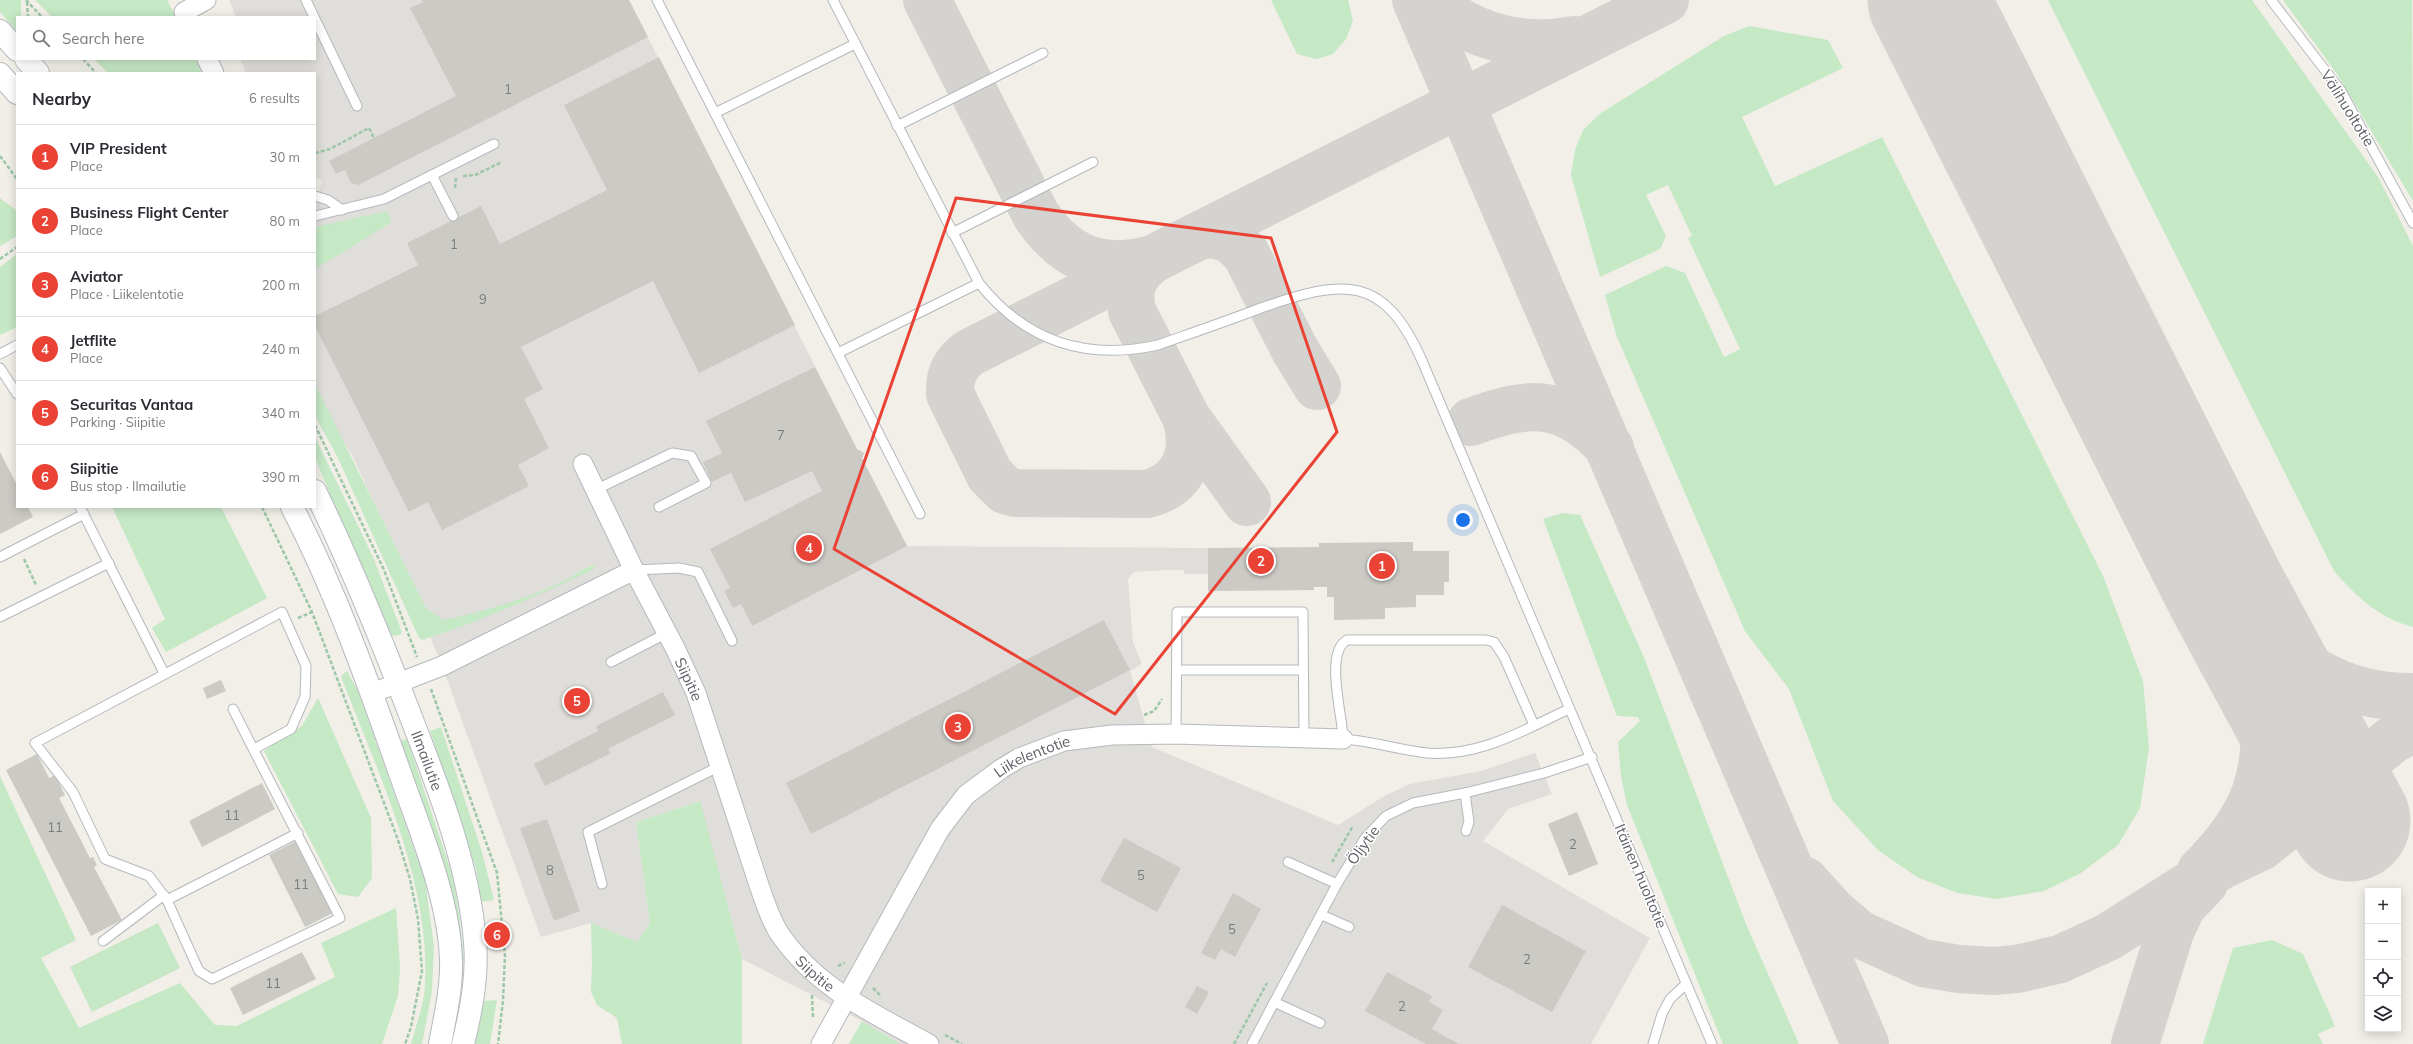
<!DOCTYPE html>
<html lang="en">
<head>
<meta charset="utf-8">
<style>
  body { margin:0; font-family:Mulish,sans-serif; background:#f2f2f3; color:#2b2b33 }
  .controls { position:absolute; right:12px; bottom:12px; display:grid; overflow:hidden; border-radius:0px; box-shadow:0 2px 10px #0003 }
  .controls button { width:36px; height:36px; display:grid; place-items:center; padding:0; border:0; border-bottom:1px solid #e1e1e2; background:#fff; color:#2b2b33; font:20px sans-serif }
  .you { position:absolute; left:1463px; top:520px; width:14px; height:14px; margin:-10px; border:3px solid #fff; border-radius:50%; background:#1a73e8; box-shadow:0 0 0 6px #1a73e833 }
  .badge { display:grid; place-items:center; width:26px; height:26px; border-radius:50%; background:#ea4335; color:#fff; font-size:13px; font-weight:700 }
  .pin { position:absolute; translate:-50% -50%; border:2px solid #fff; box-shadow:0 1px 4px #0006 }
  .list { margin:0; padding:0; list-style:none }
  h2 { display:flex; justify-content:space-between; align-items:center; height:52px; margin:0; padding:0 16px; font-size:17px }
  h2 small { font-size:13px; font-weight:400; color:#7c7c81 }
  .list li { display:grid; grid-template-columns:26px 1fr auto; gap:12px; align-items:center; box-sizing:border-box; height:64px; padding:0 16px; border-top:1px solid #e1e1e2 }
  .list b { display:block; font-size:15px; white-space:nowrap }
  .list p { margin:0; font-size:13px; white-space:nowrap; color:#7c7c81 }
  .list em { font-size:13px; font-style:normal; color:#7c7c81 }
  .icon { flex:none; width:22px; height:22px; fill:none; stroke:currentColor; stroke-width:2; stroke-linecap:round; stroke-linejoin:round }
  .map { position:relative; flex:none; width:2413px; height:1044px; overflow:hidden }
  .search { position:absolute; background:#fff; box-shadow:0 2px 10px #0003; left:16px; top:16px; width:300px; height:44px; display:flex; align-items:center; gap:10px; box-sizing:border-box; padding:0 14px; border-radius:0px; color:#7c7c81; font-size:15px }
  .panel { position:absolute; background:#fff; box-shadow:0 2px 10px #0003; left:16px; top:72px; width:300px; height:436px; border-radius:0px }
  .map>svg:first-child { display:block }
  .industrial { fill:#e0deda }
  .green { fill:#c5e8c5 }
  .lines { fill:none; stroke-linecap:round; stroke-linejoin:round }
  .taxiway { stroke:#d4d3d0; stroke-width:48 }
  .runway { stroke:#d4d3d0; stroke-width:121 }
  .building { fill:#cccac5 }
  .lane-casing { stroke:#b5b8bc; stroke-width:11 }
  .street-casing { stroke:#b5b8bc; stroke-width:21 }
  .secondary-casing { stroke:#b6babf; stroke-width:24 }
  .path { stroke:#9cc7a9; stroke-width:2.5; stroke-dasharray:4 2; stroke-linecap:butt }
  .lane { stroke:#fff; stroke-width:9 }
  .street { stroke:#fff; stroke-width:19 }
  .secondary { stroke:#fff; stroke-width:22 }
  .marked { fill:none; stroke:#ea4335; stroke-width:3; stroke-linejoin:round }
  .labels { text-anchor:middle; dominant-baseline:central; stroke-width:3; stroke-linejoin:round; paint-order:stroke }
  .number-label { font-size:13px; fill:#7a7d7f }
  .street-label { font-size:15px; fill:#5f6368; stroke:#fff }
</style>
</head>
<body>
<div class="map">
<svg width="2413" height="1044" viewBox="0 0 2413 1044">
  <rect width="100%" height="100%" fill="#f1efe8"/>
  <!-- industrial -->
  <polygon class="industrial" points="229,0 629,0 857,449 864,453 862,458 867,468 907,546 1208,548 1208,574 1184,574 1184,570 1166,570 1134,572 1128,579 1133,642 1142,664 1130,671 1152,747 1338,825 1386,795 1410,784 1481,771 1535,753 1552,794 1508,809 1483,841 1650,938 1591,1044 900,1044 862,1021 742,959 699,801 636,822 650,923 637,942 591,923 541,937 442,666 391,540 353,457 334,426 315,384 315,200 322,182 315,176 315,73 246,73 240,59 315,59 315,17 236,17"/>
  <!-- green -->
  <g class="green">
    <polygon points="0,0 21,0 21,17 17,17 17,31 0,12"/>
    <polygon points="35,0 167,0 176,17 52,17"/>
    <polygon points="1271,0 1348,0 1353,21 1346,39 1333,54 1317,59 1297,54"/>
    <path d="M2048 0H2252L2378 177 2413 246V627C2380 619 2356 596 2334 571Z"/>
    <polygon points="2283,0 2412,0 2413,201 2337,74"/>
    <polygon points="1749,26 1828,40 1843,68 1742,117 1775,186 1882,137 2103,576 2143,681 2149,748 2140,808 2118,845 2081,873 2044,891 1996,899 1957,893 1917,877 1879,851 1833,801 1789,689 1745,631 1617,337 1605,295 1666,266 1685,273 1724,357 1740,349 1688,238 1692,236 1668,185 1646,195 1666,236 1660,249 1600,277 1571,175 1575,150 1583,130 1601,113 1724,36"/>
    <polygon points="94,59 196,59 202,73 108,73"/>
    <polygon points="0,198 17,211 17,236 0,246"/>
    <polygon points="387,211 392,222 315,269 315,227"/>
    <polygon points="17,254 17,327 0,335 0,267"/>
    <path d="M315 384 426 608 443 620C481 612 520 601 555 585 570 579 581 569 596 564L591 571C535 596 481 622 422 640L419 638 338 458 315 416Z"/>
    <polygon points="315,437 373,557 402,632 400,635 391,636 382,625 315,457"/>
    <polygon points="112,507 221,507 267,598 166,652 152,628 165,619"/>
    <polygon points="1563,513 1580,515 1643,655 1746,924 1799,1044 1723,1044 1627,805 1621,776 1618,742 1640,721 1638,717 1617,716 1543,519"/>
    <path d="M347 671 358 691 425 880 434 947 432 991 422 1044H411C416 1025 424 1005 425 985 431 883 378 773 342 679L341 676Z"/>
    <polygon points="318,698 371,818 372,878 358,897 338,894 264,751 302,726"/>
    <polygon points="441,727 482,852 494,900 481,902 476,869 430,731"/>
    <polygon points="407,739 452,874 459,913 464,960 458,960 397,742"/>
    <polygon points="0,776 76,940 41,958 79,1028 180,983 215,1025 237,1026 335,977 321,943 396,908 400,968 398,996 382,1044 0,1044"/>
    <polygon points="700,801 742,959 742,1044 622,1044 617,1018 597,1005 591,992 592,963 591,923 637,942 650,923 636,822"/>
    <polygon points="158,923 180,968 92,1012 70,967"/>
    <polygon points="2272,940 2303,954 2335,1026 2318,1034 2323,1044 2203,1044 2233,948"/>
    <polygon points="497,1000 490,1044 474,1044 484,1001"/>
    <polygon points="862,1021 900,1044 849,1044"/>
  </g>
  <g class="lines">
    <!-- taxiway -->
    <g class="taxiway">
      <path d="M927 0 1036 215C1066 259 1101 273 1153 259L1665 0"/>
      <polyline points="1416,0 1865,1044"/>
      <path d="M1431 0C1469 37 1523 50 1574 40"/>
      <polyline points="1907,0 1932,22 1959,61"/>
      <polyline points="1200,236 1212,234 1231,239 1246,254 1295,350 1317,386"/>
      <path d="M1153 259C1134 273 1127 287 1132 311L1186 417 1247 502"/>
      <path d="M1145 264 969 353C955 363 949 377 950 394L990 475 1005 490 1015 493 1147 494C1184 485 1197 453 1186 417"/>
      <path d="M1471 422C1531 399 1565 399 1610 448"/>
      <path d="M2243 609C2291 662 2338 698 2413 697"/>
      <path d="M2201 871C2223 849 2246 820 2256 791 2269 753 2266 699 2257 661 2251 637 2236 613 2226 591"/>
      <polyline points="1805,881 1833,912 1859,934 1923,963 1959,969 1993,971 2017,969 2060,959 2108,937 2222,865 2262,846 2392,740 2413,728"/>
      <polyline points="2135,1044 2170,932 2182,906 2204,883"/>
    </g>
    <!-- runway -->
    <polyline class="runway" points="1928,0 2226,591 2350,821"/>
  </g>
  <!-- building -->
  <g class="building">
    <polygon points="421,0 629,0 648,37 358,185 351,183 345,170 336,174 329,161 456,96 410,8 423,2"/>
    <polygon points="659,57 795,325 699,373 653,281 521,347 543,389 524,399 549,448 518,465 529,486 442,530 428,502 409,512 315,326 315,316 418,265 407,243 481,206 500,244 607,190 564,105"/>
    <polygon points="815,367 857,449 864,453 862,458 867,468 907,546 752,626 741,604 733,608 724,591 730,588 710,549 822,491 812,471 745,502 731,473 712,482 703,462 722,453 706,421"/>
    <polygon points="0,452 17,485 17,507 28,507 33,517 0,534"/>
    <polygon points="1413,542 1413,551 1449,551 1449,582 1444,582 1444,595 1416,595 1416,607 1385,608 1385,619 1334,620 1334,597 1327,597 1327,587 1314,587 1314,590 1208,591 1208,548 1319,547 1319,543"/>
    <polygon points="1104,620 1130,670 811,834 786,783"/>
    <polygon points="221,680 226,691 207,699 203,688"/>
    <polygon points="663,692 675,715 608,749 611,753 545,786 534,764 598,731 596,726"/>
    <polygon points="37,754 49,778 55,775 65,795 59,798 90,858 93,857 97,865 94,867 122,920 91,936 6,770"/>
    <polygon points="262,783 275,809 202,847 189,821"/>
    <polygon points="1577,812 1598,864 1569,876 1548,824"/>
    <polygon points="547,819 580,911 554,921 520,828"/>
    <polygon points="1124,838 1181,868 1157,912 1100,881"/>
    <polygon points="296,841 333,913 305,927 269,855"/>
    <polygon points="1233,893 1261,909 1235,957 1221,949 1215,960 1201,953"/>
    <polygon points="1502,905 1586,951 1552,1012 1468,967"/>
    <polygon points="302,952 316,979 243,1015 230,988"/>
    <polygon points="1387,972 1432,996 1429,1002 1443,1010 1432,1029 1459,1044 1426,1044 1365,1011"/>
    <polygon points="1197,986 1209,992 1197,1014 1185,1007"/>
  </g>
  <g class="lines">
    <defs>
      <g id="lane">
        <polyline points="306,0 314,17"/>
        <polyline points="657,0 920,514"/>
        <path d="M833 0 979 283C1025 341 1086 361 1158 345 1192 333 1227 321 1261 308 1344 279 1384 273 1423 363L1712 1044"/>
        <polyline points="2271,0 2341,91 2413,223"/>
        <polyline points="315,19 357,106"/>
        <polyline points="715,113 855,44"/>
        <polyline points="897,126 1043,53"/>
        <polyline points="432,175 453,216"/>
        <polyline points="315,196 328,200 342,210"/>
        <polyline points="315,216 384,199 494,144"/>
        <polyline points="952,233 1093,162"/>
        <polyline points="838,353 979,283"/>
        <polyline points="0,354 17,345"/>
        <polyline points="0,368 17,394"/>
        <polyline points="595,490 672,453 691,456 706,483 659,507"/>
        <polyline points="80,507 164,673"/>
        <polyline points="0,557 84,514"/>
        <polyline points="634,570 679,568 698,572 732,641"/>
        <polyline points="0,617 109,563"/>
        <polyline points="611,662 667,633"/>
        <polyline points="1177,670 1303,670"/>
        <path d="M233 709C268 779 305 848 340 918L212 979 199 971 167 900 149 876 105 859 73 792 35 743 282 612 306 666 305 697 291 729 254 749"/>
        <path d="M1534 725 1504 657 1494 642 1486 640H1347C1324 653 1343 716 1343 739 1372 741 1399 750 1427 753 1480 757 1524 730 1569 709"/>
        <polyline points="1176,734 1177,612 1303,612 1304,738"/>
        <polyline points="1465,793 1469,822 1466,831"/>
        <polyline points="1288,862 1337,884"/>
        <polyline points="602,884 588,832 720,766"/>
        <polyline points="167,900 298,833"/>
        <polyline points="1322,915 1349,927"/>
        <polyline points="103,941 164,895"/>
        <polyline points="1274,1002 1320,1023"/>
        <polyline points="1252,1044 1337,884 1365,838 1386,816 1413,803 1465,793 1544,773 1592,757"/>
        <polyline points="1653,1044 1662,1014 1670,999 1686,984"/>
      </g>
      <g id="street">
        <polyline points="184,12 206,0"/>
        <polyline points="207,59 214,73"/>
        <path id="s1" d="M583 464 634 570 675 648 696 693 757 879C763 897 769 917 779 933 816 988 873 1013 929 1044"/>
        <polyline points="372,693 442,666 634,570"/>
        <path id="s2" d="M821 1044 940 829 966 795 1001 769 1019 758 1064 741 1112 735 1176 734 1343 739"/>
      </g>
      <g id="secondary">
        <polyline points="0,31 17,50"/>
        <polyline points="26,59 38,73"/>
        <polyline points="0,74 17,93"/>
        <path id="s3" d="M315 491C352 567 384 646 414 725 441 794 469 867 475 942 478 976 471 1011 463 1044"/>
        <path d="M292 507C337 594 369 685 401 776 421 833 449 899 451 960 452 987 445 1017 440 1044"/>
      </g>
    </defs>
    <!-- lane casing -->
    <use href="#lane" class="lane-casing"/>
    <!-- street casing -->
    <use href="#street" class="street-casing"/>
    <!-- secondary casing -->
    <use href="#secondary" class="secondary-casing"/>
    <!-- path -->
    <g class="path">
      <polyline points="26,0 42,17"/>
      <polyline points="27,2 28,17"/>
      <polyline points="83,59 96,73"/>
      <polyline points="315,153 330,149 369,128 374,138"/>
      <polyline points="0,156 17,179"/>
      <polyline points="463,176 475,175 502,162"/>
      <polyline points="455,188 456,177"/>
      <polyline points="0,259 17,247"/>
      <polyline points="315,425 384,570 417,657"/>
      <polyline points="262,507 312,612 398,840 410,879 418,919 422,971 411,1027 405,1044"/>
      <polyline points="24,559 36,585"/>
      <polyline points="298,618 312,612"/>
      <polyline points="431,689 497,873 505,955 503,1000 498,1044"/>
      <polyline points="1144,715 1154,711 1162,699"/>
      <polyline points="1332,862 1353,826"/>
      <polyline points="838,966 845,963"/>
      <polyline points="873,988 880,995"/>
      <polyline points="812,995 813,1019"/>
      <polyline points="945,1035 962,1044"/>
      <polyline points="1234,1044 1267,983"/>
    </g>
    <!-- lane -->
    <use href="#lane" class="lane"/>
    <!-- street -->
    <use href="#street" class="street"/>
    <!-- secondary -->
    <use href="#secondary" class="secondary"/>
  </g>
  <!-- marked area -->
  <path class="marked" d="M956 198 1271 238 1337 432 1115 714 834 549Z"/>
  <g class="labels">
    <!-- number labels -->
    <g class="number-label">
      <text x="508" y="89">1</text>
      <text x="454" y="244">1</text>
      <text x="483" y="299">9</text>
      <text x="781" y="435">7</text>
      <text x="232" y="815">11</text>
      <text x="55" y="827">11</text>
      <text x="1573" y="844">2</text>
      <text x="550" y="870">8</text>
      <text x="1141" y="875">5</text>
      <text x="301" y="884">11</text>
      <text x="1232" y="929">5</text>
      <text x="1527" y="959">2</text>
      <text x="273" y="983">11</text>
      <text x="1402" y="1006">2</text>
    </g>
    <!-- street labels -->
    <g class="street-label">
      <text transform="translate(2348 108) rotate(58)">Välihuoltotie</text>
      <text stroke="none"><textPath href="#s1" startOffset="240">Siipitie</textPath></text>
      <text stroke="none"><textPath href="#s2" startOffset="366">Liikelentotie</textPath></text>
      <text stroke="none"><textPath href="#s3" startOffset="292">Ilmailutie</textPath></text>
      <text transform="translate(1363 845) rotate(-54)">Öljytie</text>
      <text transform="translate(1641 876) rotate(67)">Itäinen huoltotie</text>
      <text stroke="none"><textPath href="#s1" startOffset="564">Siipitie</textPath></text>
    </g>
  </g>
</svg>
<div class="controls">
<button>+</button>
<button>−</button>
<button><svg class="icon" aria-label="locate" viewBox="0 0 24 24"><circle cx="12" cy="12" r="6"/><path d="M12 2v4M12 18v4M2 12h4M18 12h4"/></svg></button>
<button><svg class="icon" aria-label="layers" viewBox="0 0 24 24"><path d="M12 4l9 5-9 5-9-5zM3 14l9 5 9-5"/></svg></button>
</div>
<div class="you"></div>
<div class="pin badge" style="left:1382px;top:566px">1</div>
<div class="pin badge" style="left:1261px;top:561px">2</div>
<div class="pin badge" style="left:958px;top:727px">3</div>
<div class="pin badge" style="left:809px;top:548px">4</div>
<div class="pin badge" style="left:577px;top:701px">5</div>
<div class="pin badge" style="left:497px;top:935px">6</div>
<div class="search"><svg class="icon" aria-label="search" viewBox="0 0 24 24"><circle cx="10" cy="10" r="6"/><path d="M15 15l6 6"/></svg>Search here</div>
<section class="panel">
<h2>Nearby<small>6 results</small></h2>
<ul class="list">
<li><span class="badge">1</span><div><b>VIP President</b><p>Place</p></div><em>30 m</em></li>
<li><span class="badge">2</span><div><b>Business Flight Center</b><p>Place</p></div><em>80 m</em></li>
<li><span class="badge">3</span><div><b>Aviator</b><p>Place · Liikelentotie</p></div><em>200 m</em></li>
<li><span class="badge">4</span><div><b>Jetflite</b><p>Place</p></div><em>240 m</em></li>
<li><span class="badge">5</span><div><b>Securitas Vantaa</b><p>Parking · Siipitie</p></div><em>340 m</em></li>
<li><span class="badge">6</span><div><b>Siipitie</b><p>Bus stop · Ilmailutie</p></div><em>390 m</em></li>
</ul>
</section>
</div>
</body>
</html>
